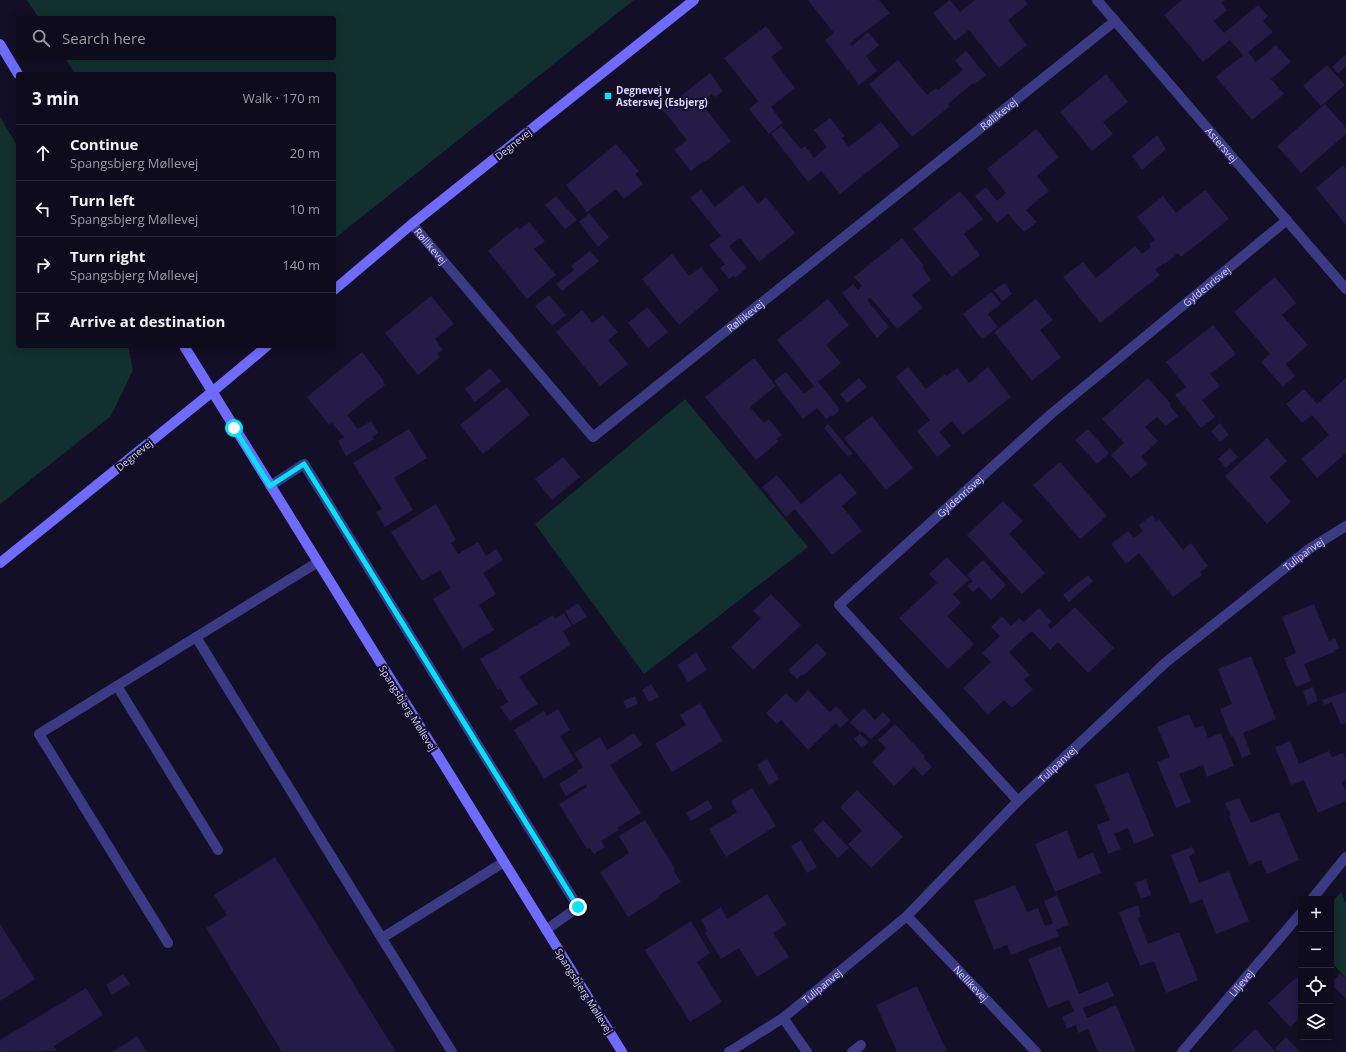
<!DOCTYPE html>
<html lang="en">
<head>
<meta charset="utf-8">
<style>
  body { margin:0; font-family:"Open Sans",sans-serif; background:#1c1929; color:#f1f3f6 }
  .controls { position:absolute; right:12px; bottom:12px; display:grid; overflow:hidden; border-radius:4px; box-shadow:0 2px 10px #0003 }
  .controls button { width:36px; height:36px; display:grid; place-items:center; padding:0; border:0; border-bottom:1px solid #2e2b3b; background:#0e0b1c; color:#f1f3f6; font:20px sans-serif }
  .stop { position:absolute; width:12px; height:12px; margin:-9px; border:3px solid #00e5ff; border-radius:50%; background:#fff }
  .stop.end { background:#00e5ff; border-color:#fff; box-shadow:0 1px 4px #0008 }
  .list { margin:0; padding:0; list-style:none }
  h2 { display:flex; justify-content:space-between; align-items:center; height:52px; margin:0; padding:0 16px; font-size:17px }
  h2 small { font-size:13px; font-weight:400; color:#9b9ba3 }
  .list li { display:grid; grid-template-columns:26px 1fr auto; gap:12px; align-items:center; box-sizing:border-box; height:56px; padding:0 16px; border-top:1px solid #2e2b3b }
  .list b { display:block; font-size:15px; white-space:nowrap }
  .list p { margin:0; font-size:13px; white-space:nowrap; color:#9b9ba3 }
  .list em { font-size:13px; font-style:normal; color:#9b9ba3 }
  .icon { flex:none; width:22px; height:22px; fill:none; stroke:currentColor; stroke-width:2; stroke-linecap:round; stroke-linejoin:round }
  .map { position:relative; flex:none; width:1346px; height:1052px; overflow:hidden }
  .search { position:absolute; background:#0e0b1c; box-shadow:0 2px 10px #0003; left:16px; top:16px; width:320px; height:44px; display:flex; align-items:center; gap:10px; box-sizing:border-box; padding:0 14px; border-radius:4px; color:#9b9ba3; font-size:15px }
  .panel { position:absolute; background:#0e0b1c; box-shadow:0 2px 10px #0003; left:16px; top:72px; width:320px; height:276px; border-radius:4px }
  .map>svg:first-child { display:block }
  .green { fill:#12302f }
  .building { fill:#241b47 }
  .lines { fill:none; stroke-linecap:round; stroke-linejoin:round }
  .lane { stroke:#3d3a85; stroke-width:10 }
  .street { stroke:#3d3a85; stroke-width:10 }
  .secondary { stroke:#6f6bff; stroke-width:10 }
  .route { stroke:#00e5ff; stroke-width:5 }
  .poi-dot { fill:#00e5ff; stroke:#130f26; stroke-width:1.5 }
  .labels { text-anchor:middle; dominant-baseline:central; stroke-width:4; stroke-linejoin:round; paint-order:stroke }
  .poi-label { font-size:10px; font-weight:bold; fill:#d9d4ff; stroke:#130f26; text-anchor:start }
  .street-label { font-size:10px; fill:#d9d4ff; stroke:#130f26 }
</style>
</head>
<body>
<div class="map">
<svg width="1346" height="1052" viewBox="0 0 1346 1052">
  <rect width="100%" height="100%" fill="#130f26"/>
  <!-- green -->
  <g class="green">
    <polygon points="27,0 634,0 334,239 334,74 75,74 65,58 334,58 334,18 39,18"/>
    <polygon points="0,117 18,147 18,346 128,346 133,370 111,416 0,504"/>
    <polygon points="685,399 808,547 644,674 535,524"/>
    <polygon points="1341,892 1346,904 1346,978 1331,962 1331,903"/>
  </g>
  <!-- building -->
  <g class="building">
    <polygon points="808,0 879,0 890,13 850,43 852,46 868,32 879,45 866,56 877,71 859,85 825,40 834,33"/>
    <polygon points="950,0 960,12 975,0 1024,0 1028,4 1008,20 1027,45 999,68 969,30 955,41 933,13"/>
    <polygon points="1182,0 1225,0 1221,3 1227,10 1214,21 1224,33 1258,5 1268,16 1263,21 1273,32 1248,52 1256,62 1276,45 1291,62 1271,79 1284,94 1252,120 1216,77 1243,55 1230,40 1203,62 1164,15"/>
    <polygon points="766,26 783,48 771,57 795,88 771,107 783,123 769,134 749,109 758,101 724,58"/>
    <polygon points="966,51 986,75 975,84 973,83 948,104 950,106 912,137 869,84 898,60 927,95 936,88 938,90 963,70 955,60"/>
    <polygon points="1346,54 1346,66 1338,74 1332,67"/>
    <polygon points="1327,65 1345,85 1321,106 1303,86"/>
    <polygon points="710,73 723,91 715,97 712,94 701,103 731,141 705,162 704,161 691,171 674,150 687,140 663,110"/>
    <polygon points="1106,74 1128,102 1103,122 1113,134 1092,151 1060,112"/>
    <polygon points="1325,104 1346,128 1346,134 1301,173 1277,146"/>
    <polygon points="830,118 845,136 842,138 849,147 881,122 900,146 840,194 821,171 808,182 771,134 781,126 801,149 805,146 814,158 827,147 814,130"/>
    <polygon points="1036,129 1059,157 1037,176 1049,191 1026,210 1037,222 1024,232 1008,214 997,223 975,196 986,187 997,201 1006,193 987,169"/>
    <polygon points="1157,135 1166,149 1142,170 1132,156"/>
    <polygon points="616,144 639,171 635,174 643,184 624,199 616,189 587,212 566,185"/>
    <polygon points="1343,165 1346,169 1346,225 1316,188"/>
    <polygon points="743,185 758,204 766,197 795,233 759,262 740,238 729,246 747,268 735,278 734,276 729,279 720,268 725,264 709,245 721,236 690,198 701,189 715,207"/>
    <polygon points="1205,190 1229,219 1181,257 1178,253 1165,264 1164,263 1155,270 1160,275 1100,323 1063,277 1083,262 1096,278 1135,246 1142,254 1151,247 1149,244 1155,239 1137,217 1163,196 1176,213"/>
    <polygon points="960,191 983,219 964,234 980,255 952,277 913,229"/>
    <polygon points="556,196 577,220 565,229 545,205"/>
    <polygon points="589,213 609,237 598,247 579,222"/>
    <polygon points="529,222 545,241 534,249 556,275 527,299 488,251 517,227 519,230"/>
    <polygon points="902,238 924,266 922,267 931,280 912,295 923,308 897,329 870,297 867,300 889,327 877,338 842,293 853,284 858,290 862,286 854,277"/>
    <polygon points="590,251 599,261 562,291 556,284 574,270 571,266"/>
    <polygon points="672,254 689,276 701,267 719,290 708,299 709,300 679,325 642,279"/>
    <polygon points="1275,277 1296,303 1282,315 1308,345 1286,364 1295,376 1283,387 1261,362 1270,354 1234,312"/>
    <polygon points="1005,283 1012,294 1002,301 994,290"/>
    <polygon points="991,292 1001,304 988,314 998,327 982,339 963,314"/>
    <polygon points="549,295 566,315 552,326 535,306"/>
    <polygon points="431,296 454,324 435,339 443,350 437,354 440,357 418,375 385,333"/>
    <polygon points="828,299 849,325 826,345 841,363 818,382 839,408 838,409 839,411 832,417 831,415 826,419 817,408 803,419 774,381 786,372 804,394 814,386 777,340"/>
    <polygon points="1036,299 1053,320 1040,330 1061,357 1032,381 994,332"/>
    <polygon points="647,307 668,332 648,348 628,323"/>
    <polygon points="582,310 593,323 603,315 618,332 608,340 628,364 600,386 556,332"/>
    <polygon points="1213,325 1236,354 1210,374 1220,386 1202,400 1215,417 1201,428 1175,395 1186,387 1166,362"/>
    <polygon points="362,352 384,381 383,382 385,385 347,415 358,429 371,421 378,433 372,437 374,439 346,456 338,441 344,437 332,423 329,425 307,397"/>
    <polygon points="754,358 776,386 750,407 764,423 769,419 782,435 776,439 779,441 756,460 705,397"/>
    <polygon points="908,367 926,389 945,374 947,376 957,368 969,383 988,367 1011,397 963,435 952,421 939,432 951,446 937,457 917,431 930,420 896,377"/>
    <polygon points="490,368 501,381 475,402 465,389"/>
    <polygon points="859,378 867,387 847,403 840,394"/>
    <polygon points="1148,378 1171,404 1170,406 1178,416 1166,426 1157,417 1145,427 1158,441 1141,457 1148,464 1131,478 1111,455 1124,443 1102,419"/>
    <polygon points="1346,378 1346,453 1317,478 1301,459 1329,435 1312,415 1302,423 1286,404 1304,389 1317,404"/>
    <polygon points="507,387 530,415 483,454 460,425"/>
    <polygon points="872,416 913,468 886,490 844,438"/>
    <polygon points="1220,423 1229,435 1220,442 1211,431"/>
    <polygon points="828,424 853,454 848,457 824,428"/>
    <polygon points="409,429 427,458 394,478 413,510 385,527 376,512 382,509 353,463"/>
    <polygon points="1088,429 1109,453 1097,464 1075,440"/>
    <polygon points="1267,438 1287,461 1270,477 1291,502 1267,524 1225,476"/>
    <polygon points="1230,448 1238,457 1226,468 1218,459"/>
    <polygon points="563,457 580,477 552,500 535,479"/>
    <polygon points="1060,462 1107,516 1080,539 1033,485"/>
    <polygon points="840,473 857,493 842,506 862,531 832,555 795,509 786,517 762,487 777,475 801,504"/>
    <polygon points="1003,501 1023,521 1009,534 1045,573 1022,594 967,535"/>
    <polygon points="436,504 456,540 451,543 458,554 478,542 486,556 496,549 503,560 483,573 496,594 479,605 494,630 463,649 433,599 451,588 440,570 422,581 391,532"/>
    <polygon points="1152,515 1156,521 1159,519 1183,550 1191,543 1208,566 1200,572 1202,575 1173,597 1139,553 1126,564 1111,544 1128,531 1134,538 1143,531 1139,525"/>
    <polygon points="947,557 969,580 953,594 961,603 947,616 974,644 948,669 899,618 937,583 929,574"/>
    <polygon points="983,560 1006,585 991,600 979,587 973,592 967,586 973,581 967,575"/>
    <polygon points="1088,575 1093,581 1069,602 1063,595"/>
    <polygon points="771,594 801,625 753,670 731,647 761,618 753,611"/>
    <polygon points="578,603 587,617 573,625 565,611"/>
    <polygon points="1314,604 1329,641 1335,638 1339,648 1333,651 1334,652 1304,664 1311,681 1296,687 1284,658 1296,653 1282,617"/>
    <polygon points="1075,607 1114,648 1088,673 1058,642 1050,650 1032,631 1009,652 1030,675 1024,680 1033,689 1012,708 1004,700 988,715 963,688 991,662 982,653 1000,636 991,627 1002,616 1011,626 1019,618 1024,622 1039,608 1052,622 1048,625 1051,629"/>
    <polygon points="564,613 572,626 563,631 571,645 519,677 538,704 510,721 500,707 508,702 500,688 498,690 480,659 553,615 555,619"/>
    <polygon points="817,643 827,654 803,676 802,674 797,679 788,670"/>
    <polygon points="696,652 707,670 688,682 677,665"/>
    <polygon points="1251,656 1276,719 1243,733 1251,754 1242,758 1233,736 1231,737 1220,709 1232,704 1218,669"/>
    <polygon points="651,684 659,697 649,702 642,690"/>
    <polygon points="1313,687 1318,701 1308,705 1303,691"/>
    <polygon points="808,690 830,712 836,706 849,720 840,728 836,723 808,750 781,720 777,724 766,713 786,693 796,703"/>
    <polygon points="1345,692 1346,695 1346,723 1341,725 1332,702 1324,705 1322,700"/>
    <polygon points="635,696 638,704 627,709 623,701"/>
    <polygon points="700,703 723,741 672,772 655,744 686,725 680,715"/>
    <polygon points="864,708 875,720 883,712 891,721 871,739 862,731 860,733 850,722"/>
    <polygon points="558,709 570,730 560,736 575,760 544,779 514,730 544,711 547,716"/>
    <polygon points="1189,714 1195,728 1203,725 1208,738 1221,733 1234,766 1207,777 1203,765 1179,774 1191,802 1176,808 1157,762 1170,757 1157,727"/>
    <polygon points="895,724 925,756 924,758 932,767 922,776 914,767 894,786 872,762 886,748 878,740"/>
    <polygon points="634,733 642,745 610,765 641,813 617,828 619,830 601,841 605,847 594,854 590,848 587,849 559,804 587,787 586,784 566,796 559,784 578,772 577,771 583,767 574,753 600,737 607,750"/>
    <polygon points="860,734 868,742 862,748 854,739"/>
    <polygon points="1290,741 1299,764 1329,751 1332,757 1343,753 1346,760 1346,780 1342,782 1346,792 1346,801 1318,813 1304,780 1291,785 1275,747"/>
    <polygon points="767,759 779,779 769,785 757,765"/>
    <polygon points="1128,772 1154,836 1134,844 1128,828 1114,834 1121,849 1108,854 1097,825 1110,820 1095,785"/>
    <polygon points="752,788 776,826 726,857 709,829 737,812 731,801"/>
    <polygon points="857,790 903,837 871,868 848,844 862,831 840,807"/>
    <polygon points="1239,798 1251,823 1279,812 1299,860 1267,874 1261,860 1249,865 1229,816 1231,815 1225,803"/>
    <polygon points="708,800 713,808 691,821 686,813"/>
    <polygon points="645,820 675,869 673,870 681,882 659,895 660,897 628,917 600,872 629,853 619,836"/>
    <polygon points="823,820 849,848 838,858 813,830"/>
    <polygon points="1067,830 1078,859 1093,852 1101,873 1055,892 1035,844"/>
    <polygon points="801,840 817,867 807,873 791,846"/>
    <polygon points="1192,847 1195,853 1189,856 1199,883 1229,871 1249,921 1216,934 1202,899 1190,904 1171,855"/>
    <polygon points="275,857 396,1052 282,1052 206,928 227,915 214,895"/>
    <polygon points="1146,879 1151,895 1141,899 1135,883"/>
    <polygon points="1015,885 1027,912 1038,908 1045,926 1053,923 1044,901 1057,895 1069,925 1056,930 1059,936 1011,955 1007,945 994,950 974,901"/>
    <polygon points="767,894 787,925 773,933 789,957 757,977 739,948 721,959 705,933 707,931 701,920 721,907 727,919"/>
    <polygon points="1138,905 1141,917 1138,918 1148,944 1179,932 1198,980 1166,993 1154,961 1140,966 1119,912"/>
    <polygon points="691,921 710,953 697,962 722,1002 690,1022 645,950"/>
    <polygon points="0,924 35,979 0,1001"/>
    <polygon points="1060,946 1079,994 1108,982 1114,996 1083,1008 1087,1018 1116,1005 1136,1052 1098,1052 1088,1029 1078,1033 1076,1025 1067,1029 1062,1017 1074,1011 1069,1000 1048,1008 1028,959"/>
    <polygon points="1301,973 1301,1017 1290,1027 1268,1003"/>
    <polygon points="1340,973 1346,979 1346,999 1331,984"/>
    <polygon points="123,974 130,984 112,995 106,985"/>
    <polygon points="917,986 947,1052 897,1052 876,1005"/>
    <polygon points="86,988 103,1015 54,1046 57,1051 0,1052 0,1040"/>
    <polygon points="1255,1029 1276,1052 1231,1052"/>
    <polygon points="137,1036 147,1052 112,1052"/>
    <polygon points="1286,1037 1300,1052 1279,1052 1275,1048"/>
  </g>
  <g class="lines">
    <!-- lane -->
    <g class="lane">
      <polyline points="196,637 452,1052"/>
      <polyline points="117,686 218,850"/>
      <polyline points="382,938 504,862"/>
      <polyline points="168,943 39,734 318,562"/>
    </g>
    <!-- street -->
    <g class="street">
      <path id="s1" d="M1097 0 1346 289"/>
      <path id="s2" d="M412 224 593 437 1115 21"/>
      <polyline points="270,486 304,464 578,907 546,930"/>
      <path id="s3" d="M1018 801 839 605 1051 414 1287 220"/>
      <polyline points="1312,899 1346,857"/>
      <path id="s4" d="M907 916 1036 1052"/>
      <polyline points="783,1018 807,1052"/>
      <path id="s5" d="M729 1052 783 1018 907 916 1018 801 1165 663 1309 549 1346 526"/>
      <polyline points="852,1052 861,1045"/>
      <path id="s6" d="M1182 1052 1301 913"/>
    </g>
    <!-- secondary -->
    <g class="secondary">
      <polyline points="0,44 18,74"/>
      <polyline points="334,290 412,224 694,0"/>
      <polyline points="184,346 622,1052"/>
      <polyline points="0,563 212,392 267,346"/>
    </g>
  </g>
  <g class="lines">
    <!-- route -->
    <polyline class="route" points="234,428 270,486 304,464 578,907"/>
  </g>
  <!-- markers -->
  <rect class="poi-dot" x="604" y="92" width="8" height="8" rx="2"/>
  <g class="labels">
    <!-- poi labels -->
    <g class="poi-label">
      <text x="616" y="90">Degnevej v<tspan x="616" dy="12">Astersvej (Esbjerg)</tspan></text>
    </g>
    <!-- street labels -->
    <g class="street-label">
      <text stroke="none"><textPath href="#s2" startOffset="798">Røllikevej</textPath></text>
      <text transform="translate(513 144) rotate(-39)">Degnevej</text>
      <text stroke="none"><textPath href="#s1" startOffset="191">Astersvej</textPath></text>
      <text stroke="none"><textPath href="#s2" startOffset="29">Røllikevej</textPath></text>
      <text stroke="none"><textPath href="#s3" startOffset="752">Gyldenrisvej</textPath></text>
      <text stroke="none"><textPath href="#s2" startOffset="474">Røllikevej</textPath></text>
      <text transform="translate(134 455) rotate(-39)">Degnevej</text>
      <text stroke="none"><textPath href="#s3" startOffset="428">Gyldenrisvej</textPath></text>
      <text stroke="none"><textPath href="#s5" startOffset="762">Tulipanvej</textPath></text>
      <text transform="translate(408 708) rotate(58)">Spangsbjerg Møllevej</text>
      <text stroke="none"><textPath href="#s5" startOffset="438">Tulipanvej</textPath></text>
      <text stroke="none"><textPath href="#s6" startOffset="91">Liljevej</textPath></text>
      <text stroke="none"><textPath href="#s4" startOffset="93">Nellikevej</textPath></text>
      <text stroke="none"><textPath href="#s5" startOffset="114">Tulipanvej</textPath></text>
      <text transform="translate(584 991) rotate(58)">Spangsbjerg Møllevej</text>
    </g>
  </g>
</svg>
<div class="controls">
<button>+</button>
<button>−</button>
<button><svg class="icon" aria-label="locate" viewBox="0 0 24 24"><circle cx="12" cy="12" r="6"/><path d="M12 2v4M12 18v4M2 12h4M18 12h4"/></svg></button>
<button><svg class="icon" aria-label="layers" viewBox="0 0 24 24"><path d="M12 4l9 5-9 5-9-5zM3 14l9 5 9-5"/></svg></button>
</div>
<div class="stop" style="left:234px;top:428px"></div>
<div class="stop end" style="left:578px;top:907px"></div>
<div class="search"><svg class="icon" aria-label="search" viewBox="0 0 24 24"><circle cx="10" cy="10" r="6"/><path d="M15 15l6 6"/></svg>Search here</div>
<section class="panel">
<h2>3 min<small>Walk · 170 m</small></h2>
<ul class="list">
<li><svg class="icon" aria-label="ahead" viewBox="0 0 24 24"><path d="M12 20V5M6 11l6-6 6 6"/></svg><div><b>Continue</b><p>Spangsbjerg Møllevej</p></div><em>20 m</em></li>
<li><svg class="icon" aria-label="left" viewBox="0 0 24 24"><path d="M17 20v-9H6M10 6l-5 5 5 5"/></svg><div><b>Turn left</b><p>Spangsbjerg Møllevej</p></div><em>10 m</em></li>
<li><svg class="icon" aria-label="right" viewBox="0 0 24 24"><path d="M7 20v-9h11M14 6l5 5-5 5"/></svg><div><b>Turn right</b><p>Spangsbjerg Møllevej</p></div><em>140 m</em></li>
<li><svg class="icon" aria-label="arrive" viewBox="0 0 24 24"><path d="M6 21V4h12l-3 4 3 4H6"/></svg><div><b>Arrive at destination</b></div></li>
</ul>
</section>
</div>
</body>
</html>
